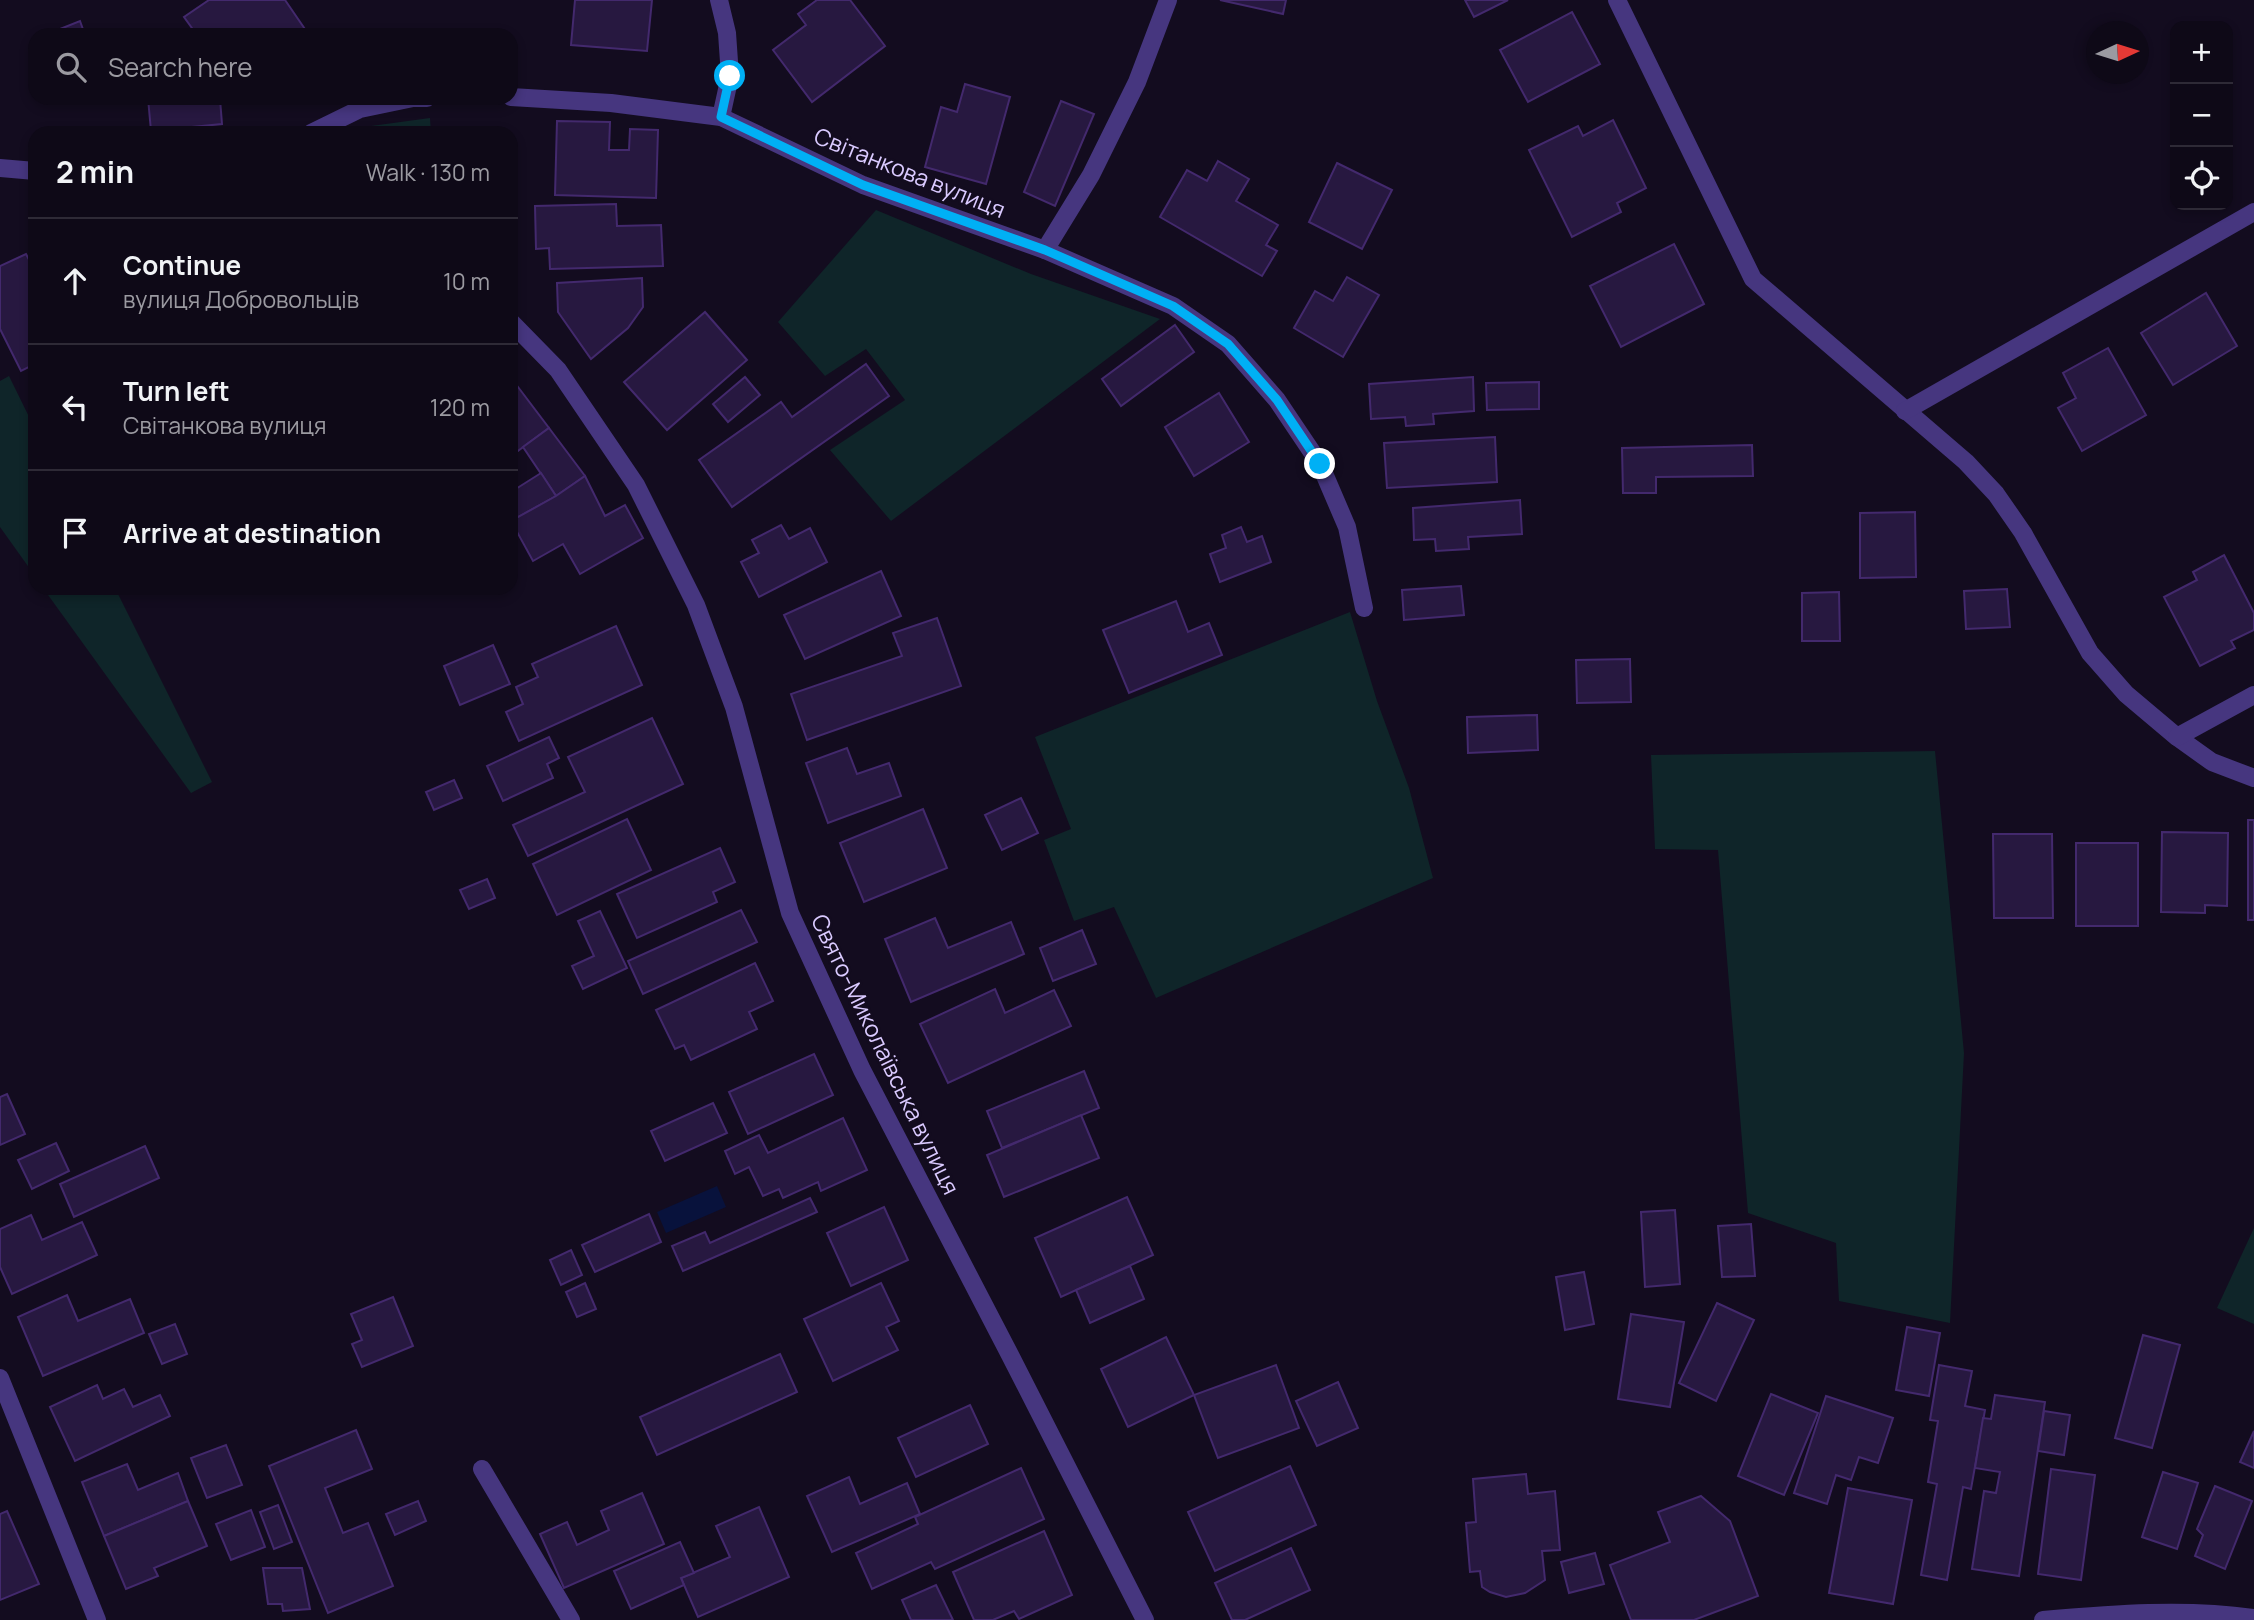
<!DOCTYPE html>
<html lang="en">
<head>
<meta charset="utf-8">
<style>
  body { margin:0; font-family:Manrope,sans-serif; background:#1c1724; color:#f1f3f6 }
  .controls { position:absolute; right:21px; top:21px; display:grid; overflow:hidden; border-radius:14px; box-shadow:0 4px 10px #0003 }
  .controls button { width:63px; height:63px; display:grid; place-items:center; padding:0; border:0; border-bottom:2px solid #2e2a36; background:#0e0917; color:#f1f3f6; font:35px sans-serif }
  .compass { position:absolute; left:2086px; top:21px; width:63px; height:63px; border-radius:50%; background:#0e0917; box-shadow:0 4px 10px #0003; rotate:86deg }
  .stop { position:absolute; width:21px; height:21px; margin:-16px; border:5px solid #00b0f5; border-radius:50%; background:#fff }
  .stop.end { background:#00b0f5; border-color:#fff; box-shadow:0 2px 7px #0008 }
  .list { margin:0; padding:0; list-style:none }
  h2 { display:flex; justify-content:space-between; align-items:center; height:91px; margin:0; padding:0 28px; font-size:30px }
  h2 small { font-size:23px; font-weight:400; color:#9b9aa1 }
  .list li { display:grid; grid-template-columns:46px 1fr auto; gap:21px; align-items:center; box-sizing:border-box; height:126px; padding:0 28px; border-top:2px solid #2e2a36 }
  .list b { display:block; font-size:26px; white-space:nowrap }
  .list p { margin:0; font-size:23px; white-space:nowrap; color:#9b9aa1 }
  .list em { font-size:23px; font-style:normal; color:#9b9aa1 }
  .icon { flex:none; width:38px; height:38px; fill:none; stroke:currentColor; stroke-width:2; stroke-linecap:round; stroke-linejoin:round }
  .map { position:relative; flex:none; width:2254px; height:1620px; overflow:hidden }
  .search { position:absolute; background:#0e0917; box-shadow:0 4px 10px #0003; left:28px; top:28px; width:490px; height:77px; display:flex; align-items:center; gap:18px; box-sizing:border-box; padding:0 24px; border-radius:21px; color:#9b9aa1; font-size:26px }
  .panel { position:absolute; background:#0e0917; box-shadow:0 4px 10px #0003; left:28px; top:126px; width:490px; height:469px; border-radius:21px }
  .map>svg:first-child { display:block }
  .green { fill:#0f2529 }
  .water { fill:#08123c }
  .building { fill:#271840; stroke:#43296d; stroke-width:2 }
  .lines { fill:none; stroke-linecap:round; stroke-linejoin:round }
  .minor { stroke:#46367f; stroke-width:18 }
  .route { stroke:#00b0f5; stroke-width:9 }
  .labels { text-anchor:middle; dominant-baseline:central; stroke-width:5; stroke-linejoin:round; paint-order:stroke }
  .street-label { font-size:23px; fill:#dacaff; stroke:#130c1f }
</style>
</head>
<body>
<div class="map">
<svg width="2254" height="1620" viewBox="0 0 2254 1620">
  <rect width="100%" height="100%" fill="#130c1f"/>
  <!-- green -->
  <g class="green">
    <polygon points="430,118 431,133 340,133 371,126"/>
    <polygon points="876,210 1031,274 1160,319 891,521 830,450 905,400 866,349 825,376 778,322"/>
    <polygon points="9,376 35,429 35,576 0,527 0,381"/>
    <polygon points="43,588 115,588 212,782 191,793"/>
    <polygon points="1350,612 1377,701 1409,788 1433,878 1156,998 1114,907 1074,921 1044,840 1071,829 1035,737"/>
    <polygon points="1935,751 1964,1053 1950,1323 1839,1301 1836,1243 1748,1213 1718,850 1655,849 1651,755"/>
    <polygon points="2254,1228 2254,1324 2217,1308"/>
  </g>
  <!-- water -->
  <polygon class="water" points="717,1186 726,1207 666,1233 657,1212"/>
  <!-- building -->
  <g class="building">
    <polygon points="209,0 285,0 309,35 197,35 184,17"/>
    <polygon points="575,0 652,0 647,51 571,45"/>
    <polygon points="817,0 850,0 885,46 812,102 773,50 806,25 798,14"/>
    <polygon points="1220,0 1286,0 1283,14"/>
    <polygon points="1465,0 1508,0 1474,17"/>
    <polygon points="1572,12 1600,64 1528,102 1500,50"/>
    <polygon points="80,21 85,35 45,35"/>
    <polygon points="965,84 1010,97 986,184 925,167 941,107 957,112"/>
    <polygon points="148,98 191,98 191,102 220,99 222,124 151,131"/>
    <polygon points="1061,101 1094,114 1055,206 1024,192"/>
    <polygon points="1613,120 1646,188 1617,203 1621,212 1572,237 1529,150 1578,126 1583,136"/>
    <polygon points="557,121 610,122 609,150 629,150 630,129 658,130 656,198 555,195"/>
    <polygon points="1218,161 1249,179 1236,201 1278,225 1266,245 1277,251 1262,276 1160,217 1187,170 1207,181"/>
    <polygon points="1337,163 1392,190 1362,249 1309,222"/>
    <polygon points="616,204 617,226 661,225 663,266 550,269 549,248 536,249 535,206"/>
    <polygon points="1674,244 1704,304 1621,347 1590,286"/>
    <polygon points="26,254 35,271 35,364 21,371 0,329 0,266"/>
    <polygon points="1347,277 1379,295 1343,357 1294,328 1315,291 1333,301"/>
    <polygon points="642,278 643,307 628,328 591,359 558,312 557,283"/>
    <polygon points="2206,293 2237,346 2173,385 2141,333"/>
    <polygon points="705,312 747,360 667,430 624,382"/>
    <polygon points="1175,325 1194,352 1121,406 1102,379"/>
    <polygon points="2108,348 2146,415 2082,451 2058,408 2076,398 2063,373"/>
    <polygon points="866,364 889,396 732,507 699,460 781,402 792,417"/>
    <polygon points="745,377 760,395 728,422 713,404"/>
    <polygon points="1473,377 1474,411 1433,414 1434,424 1406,426 1405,417 1371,419 1369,384"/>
    <polygon points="1539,382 1539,409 1487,410 1486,383"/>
    <polygon points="515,383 549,428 511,456 511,386"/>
    <polygon points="1219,393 1249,442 1194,476 1165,427"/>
    <polygon points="549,428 585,476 556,496 523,447"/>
    <polygon points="1495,437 1497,482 1387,488 1384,443"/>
    <polygon points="1752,445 1753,476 1656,477 1656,493 1623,493 1622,448"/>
    <polygon points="541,473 556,496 511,521 511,492"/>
    <polygon points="585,476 605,516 625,505 643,538 580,574 563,544 533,561 511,521 556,496"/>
    <polygon points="1520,500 1522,534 1468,537 1469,549 1436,551 1435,539 1414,540 1413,508"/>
    <polygon points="1915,512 1916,577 1860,578 1860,513"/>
    <polygon points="781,525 789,539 810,528 827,562 759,597 741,562 759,553 752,540"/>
    <polygon points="1241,527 1247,542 1262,536 1271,562 1220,582 1210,554 1226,548 1222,535"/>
    <polygon points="2224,555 2254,613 2254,630 2231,641 2235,648 2200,666 2164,597 2197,580 2193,572"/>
    <polygon points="881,571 901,616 805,659 784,615"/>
    <polygon points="1461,586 1464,615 1404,620 1402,590"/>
    <polygon points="2007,589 2010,627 1966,629 1964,591"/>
    <polygon points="1839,592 1840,641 1802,641 1802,593"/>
    <polygon points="1176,601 1188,632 1209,623 1222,655 1129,693 1103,630"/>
    <polygon points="937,618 961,686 807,740 791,694 902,656 893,633"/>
    <polygon points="616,626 642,685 519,741 506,712 523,704 516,687 538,677 532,664"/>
    <polygon points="493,645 510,684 460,705 444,666"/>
    <polygon points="1630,659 1631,702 1577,703 1576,660"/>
    <polygon points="1537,715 1538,750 1468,753 1467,717"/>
    <polygon points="652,718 683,784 528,856 513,825 585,792 568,757"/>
    <polygon points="549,737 559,758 547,764 553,778 503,801 487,766"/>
    <polygon points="847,748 857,774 889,763 901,796 828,823 806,763"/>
    <polygon points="454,780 462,798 434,810 426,792"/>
    <polygon points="1021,798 1038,833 1002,850 985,815"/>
    <polygon points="923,809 947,868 864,902 840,843"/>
    <polygon points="627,819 651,870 557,915 533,864"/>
    <rect x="2248" y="820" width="6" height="100"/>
    <polygon points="2162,832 2228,833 2227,906 2205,905 2205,913 2161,912"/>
    <polygon points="1993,834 2052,834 2053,918 1994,918"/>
    <rect x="2076" y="843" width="62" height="83"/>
    <polygon points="720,848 735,882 713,892 717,902 637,938 617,894"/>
    <polygon points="487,879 495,898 469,909 460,890"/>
    <polygon points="741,910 757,942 643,994 628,961"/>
    <polygon points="600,911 627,968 583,989 572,966 594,956 578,921"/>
    <polygon points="935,918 948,948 1011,922 1024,954 911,1002 885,939"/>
    <polygon points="1082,930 1096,964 1053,981 1040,948"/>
    <polygon points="755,963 773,1001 749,1012 757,1029 691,1060 684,1045 675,1049 656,1010"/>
    <polygon points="995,989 1005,1013 1054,990 1071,1026 948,1083 920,1024"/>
    <polygon points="814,1054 833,1095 748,1134 729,1092"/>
    <polygon points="1084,1071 1099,1108 1002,1148 987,1111"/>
    <polygon points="7,1094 25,1134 0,1145 0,1097"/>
    <polygon points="713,1103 727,1133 665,1161 651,1131"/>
    <polygon points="1081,1115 1099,1158 1004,1197 987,1155"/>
    <polygon points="843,1118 867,1170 821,1191 818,1182 783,1198 779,1189 763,1196 749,1167 735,1174 725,1151 759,1135 768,1153"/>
    <polygon points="56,1143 69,1171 32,1189 18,1160"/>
    <polygon points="145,1146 159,1178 74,1217 60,1184"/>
    <polygon points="1127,1197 1153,1255 1061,1297 1035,1238"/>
    <polygon points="810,1198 817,1212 683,1271 672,1246 705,1232 710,1243"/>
    <polygon points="884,1207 908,1260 851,1286 827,1233"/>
    <polygon points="1675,1210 1680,1284 1645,1287 1641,1212"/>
    <polygon points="649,1214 661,1242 595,1272 582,1245"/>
    <polygon points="31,1215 42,1240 82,1222 97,1255 12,1294 0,1267 0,1229"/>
    <polygon points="1751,1224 1755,1276 1722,1277 1718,1226"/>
    <polygon points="571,1250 582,1275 561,1285 550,1260"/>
    <polygon points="1130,1266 1144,1299 1090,1323 1076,1290"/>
    <polygon points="1584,1272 1594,1324 1565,1330 1556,1277"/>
    <polygon points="585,1283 596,1309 577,1317 566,1292"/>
    <polygon points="881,1283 899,1321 886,1327 898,1350 833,1381 804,1319"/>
    <polygon points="67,1295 78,1321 130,1299 144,1333 43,1376 18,1317"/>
    <polygon points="393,1297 413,1346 362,1367 352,1344 362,1340 351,1314"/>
    <polygon points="1717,1303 1754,1320 1716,1401 1679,1383"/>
    <polygon points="1631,1314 1684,1322 1670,1407 1618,1399"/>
    <polygon points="175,1324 187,1354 162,1364 149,1334"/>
    <polygon points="1907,1327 1940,1333 1929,1396 1896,1390"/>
    <polygon points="2143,1335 2180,1345 2152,1448 2115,1438"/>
    <polygon points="1166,1337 1194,1395 1128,1427 1101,1369"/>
    <polygon points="780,1354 797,1392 657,1455 640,1417"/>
    <polygon points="1276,1365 1299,1428 1218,1458 1194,1395"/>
    <polygon points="1939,1365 1972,1371 1965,1406 1985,1410 1971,1489 1963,1487 1947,1580 1921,1575 1937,1484 1928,1482 1938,1421 1930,1420"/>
    <polygon points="1338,1382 1358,1428 1317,1446 1296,1401"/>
    <polygon points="97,1385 103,1399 124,1389 133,1407 160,1395 170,1416 75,1461 50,1407"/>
    <polygon points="1771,1394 1818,1413 1784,1495 1738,1476"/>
    <polygon points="1995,1395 2045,1402 2019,1576 1972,1569 1984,1491 1996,1493 2000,1472 1975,1468 1983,1418 1991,1419"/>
    <polygon points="1826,1396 1893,1418 1878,1463 1859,1457 1851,1480 1836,1475 1827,1504 1794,1493"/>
    <polygon points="970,1405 988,1444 916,1477 898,1438"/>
    <polygon points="2044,1411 2070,1415 2064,1455 2038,1451"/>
    <polygon points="356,1430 372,1469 325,1488 343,1533 368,1523 393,1586 328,1613 269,1466"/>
    <polygon points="2254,1431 2254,1468 2240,1462"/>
    <polygon points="226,1445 242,1485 207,1498 191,1458"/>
    <polygon points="127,1464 138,1490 178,1473 188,1501 104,1536 82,1482"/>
    <polygon points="1290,1466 1316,1525 1215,1571 1188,1512"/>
    <polygon points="1021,1468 1044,1519 935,1569 931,1562 872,1589 856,1553 918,1524 915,1517"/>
    <polygon points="2051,1469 2095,1475 2081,1580 2038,1574"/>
    <polygon points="2163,1472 2198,1483 2177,1549 2142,1537"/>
    <polygon points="1526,1474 1528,1494 1555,1491 1560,1550 1542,1551 1545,1580 1525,1593 1506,1597 1490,1592 1482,1587 1480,1571 1470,1572 1466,1523 1476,1522 1473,1479"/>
    <polygon points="849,1477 860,1504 907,1483 920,1514 832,1552 807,1496"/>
    <polygon points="2215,1486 2252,1501 2225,1569 2195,1556 2203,1535 2197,1529"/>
    <polygon points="1848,1488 1912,1500 1893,1604 1829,1593"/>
    <polygon points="642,1493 664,1544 564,1588 540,1534 567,1522 577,1545 609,1530 601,1511"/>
    <polygon points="1701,1496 1730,1521 1758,1596 1694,1620 1631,1620 1610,1565 1670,1542 1658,1512"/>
    <polygon points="188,1501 207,1546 154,1568 158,1576 126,1589 104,1536"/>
    <polygon points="418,1501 426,1521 395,1535 386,1514"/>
    <polygon points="278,1505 292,1542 274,1549 260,1512"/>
    <polygon points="759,1507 789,1577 698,1617 681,1578 730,1557 716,1526"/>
    <polygon points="251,1510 265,1547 231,1560 216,1524"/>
    <polygon points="7,1511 39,1584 0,1600 0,1514"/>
    <polygon points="1044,1531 1072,1595 1019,1619 1014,1611 993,1620 974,1620 953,1572"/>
    <polygon points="680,1542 694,1573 681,1578 684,1585 631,1609 614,1571"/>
    <polygon points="1291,1548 1310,1590 1245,1620 1232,1620 1215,1583"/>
    <polygon points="1595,1553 1604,1584 1569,1593 1561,1562"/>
    <polygon points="263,1568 302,1568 310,1609 283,1611 282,1604 268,1604"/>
    <polygon points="936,1585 953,1620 911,1620 902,1600"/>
  </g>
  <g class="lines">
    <!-- minor -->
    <g class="minor">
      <polyline points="719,0 727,33 730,76 721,117"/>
      <polyline points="1617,0 1753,279 1966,462 1996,494 2023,533 2090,653 2126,694 2177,737 2212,762 2254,778"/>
      <polyline points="511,97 611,103 721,117 863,185 1045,250 1173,306 1228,344 1277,400 1320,464 1347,527 1364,608"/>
      <polyline points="311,133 360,109 413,98 427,98"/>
      <polyline points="0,168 35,171"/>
      <polyline points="1045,250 1091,175 1137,82 1168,0"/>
      <polyline points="511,322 558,370 636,485 696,605 734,707 790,913 862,1070 1010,1355 1145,1620"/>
      <polyline points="1905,411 2254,212"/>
      <polyline points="2177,737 2254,695"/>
      <polyline points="0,1378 97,1620"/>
      <polyline points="482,1469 571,1620"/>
      <path d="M2043 1620C2113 1614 2184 1608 2254 1618"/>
    </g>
  </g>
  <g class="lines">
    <!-- route -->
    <polyline class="route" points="730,76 721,117 863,185 1045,250 1173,306 1228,344 1277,400 1320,464"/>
  </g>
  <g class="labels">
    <!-- street labels -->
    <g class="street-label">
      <text transform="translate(910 172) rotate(22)">Світанкова вулиця</text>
      <text transform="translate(886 1054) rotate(64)">Свято-Миколаївська вулиця</text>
    </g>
  </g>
</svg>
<div class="controls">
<button>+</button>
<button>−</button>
<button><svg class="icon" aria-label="locate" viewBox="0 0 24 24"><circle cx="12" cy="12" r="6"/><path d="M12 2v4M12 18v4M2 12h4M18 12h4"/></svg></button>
</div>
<svg class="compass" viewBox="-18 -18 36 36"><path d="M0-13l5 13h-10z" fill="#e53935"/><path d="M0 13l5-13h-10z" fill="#9b9aa1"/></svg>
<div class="stop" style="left:730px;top:76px"></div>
<div class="stop end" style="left:1320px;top:464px"></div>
<div class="search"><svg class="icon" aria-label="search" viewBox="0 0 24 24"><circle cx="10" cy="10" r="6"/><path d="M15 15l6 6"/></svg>Search here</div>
<section class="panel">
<h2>2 min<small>Walk · 130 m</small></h2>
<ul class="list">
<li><svg class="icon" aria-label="ahead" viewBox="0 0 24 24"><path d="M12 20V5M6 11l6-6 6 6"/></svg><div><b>Continue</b><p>вулиця Добровольців</p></div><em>10 m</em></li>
<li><svg class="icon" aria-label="left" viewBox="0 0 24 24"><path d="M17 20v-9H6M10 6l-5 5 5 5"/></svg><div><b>Turn left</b><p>Світанкова вулиця</p></div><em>120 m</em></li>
<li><svg class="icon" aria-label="arrive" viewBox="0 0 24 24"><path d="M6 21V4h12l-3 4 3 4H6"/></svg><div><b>Arrive at destination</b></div></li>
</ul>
</section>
</div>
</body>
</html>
